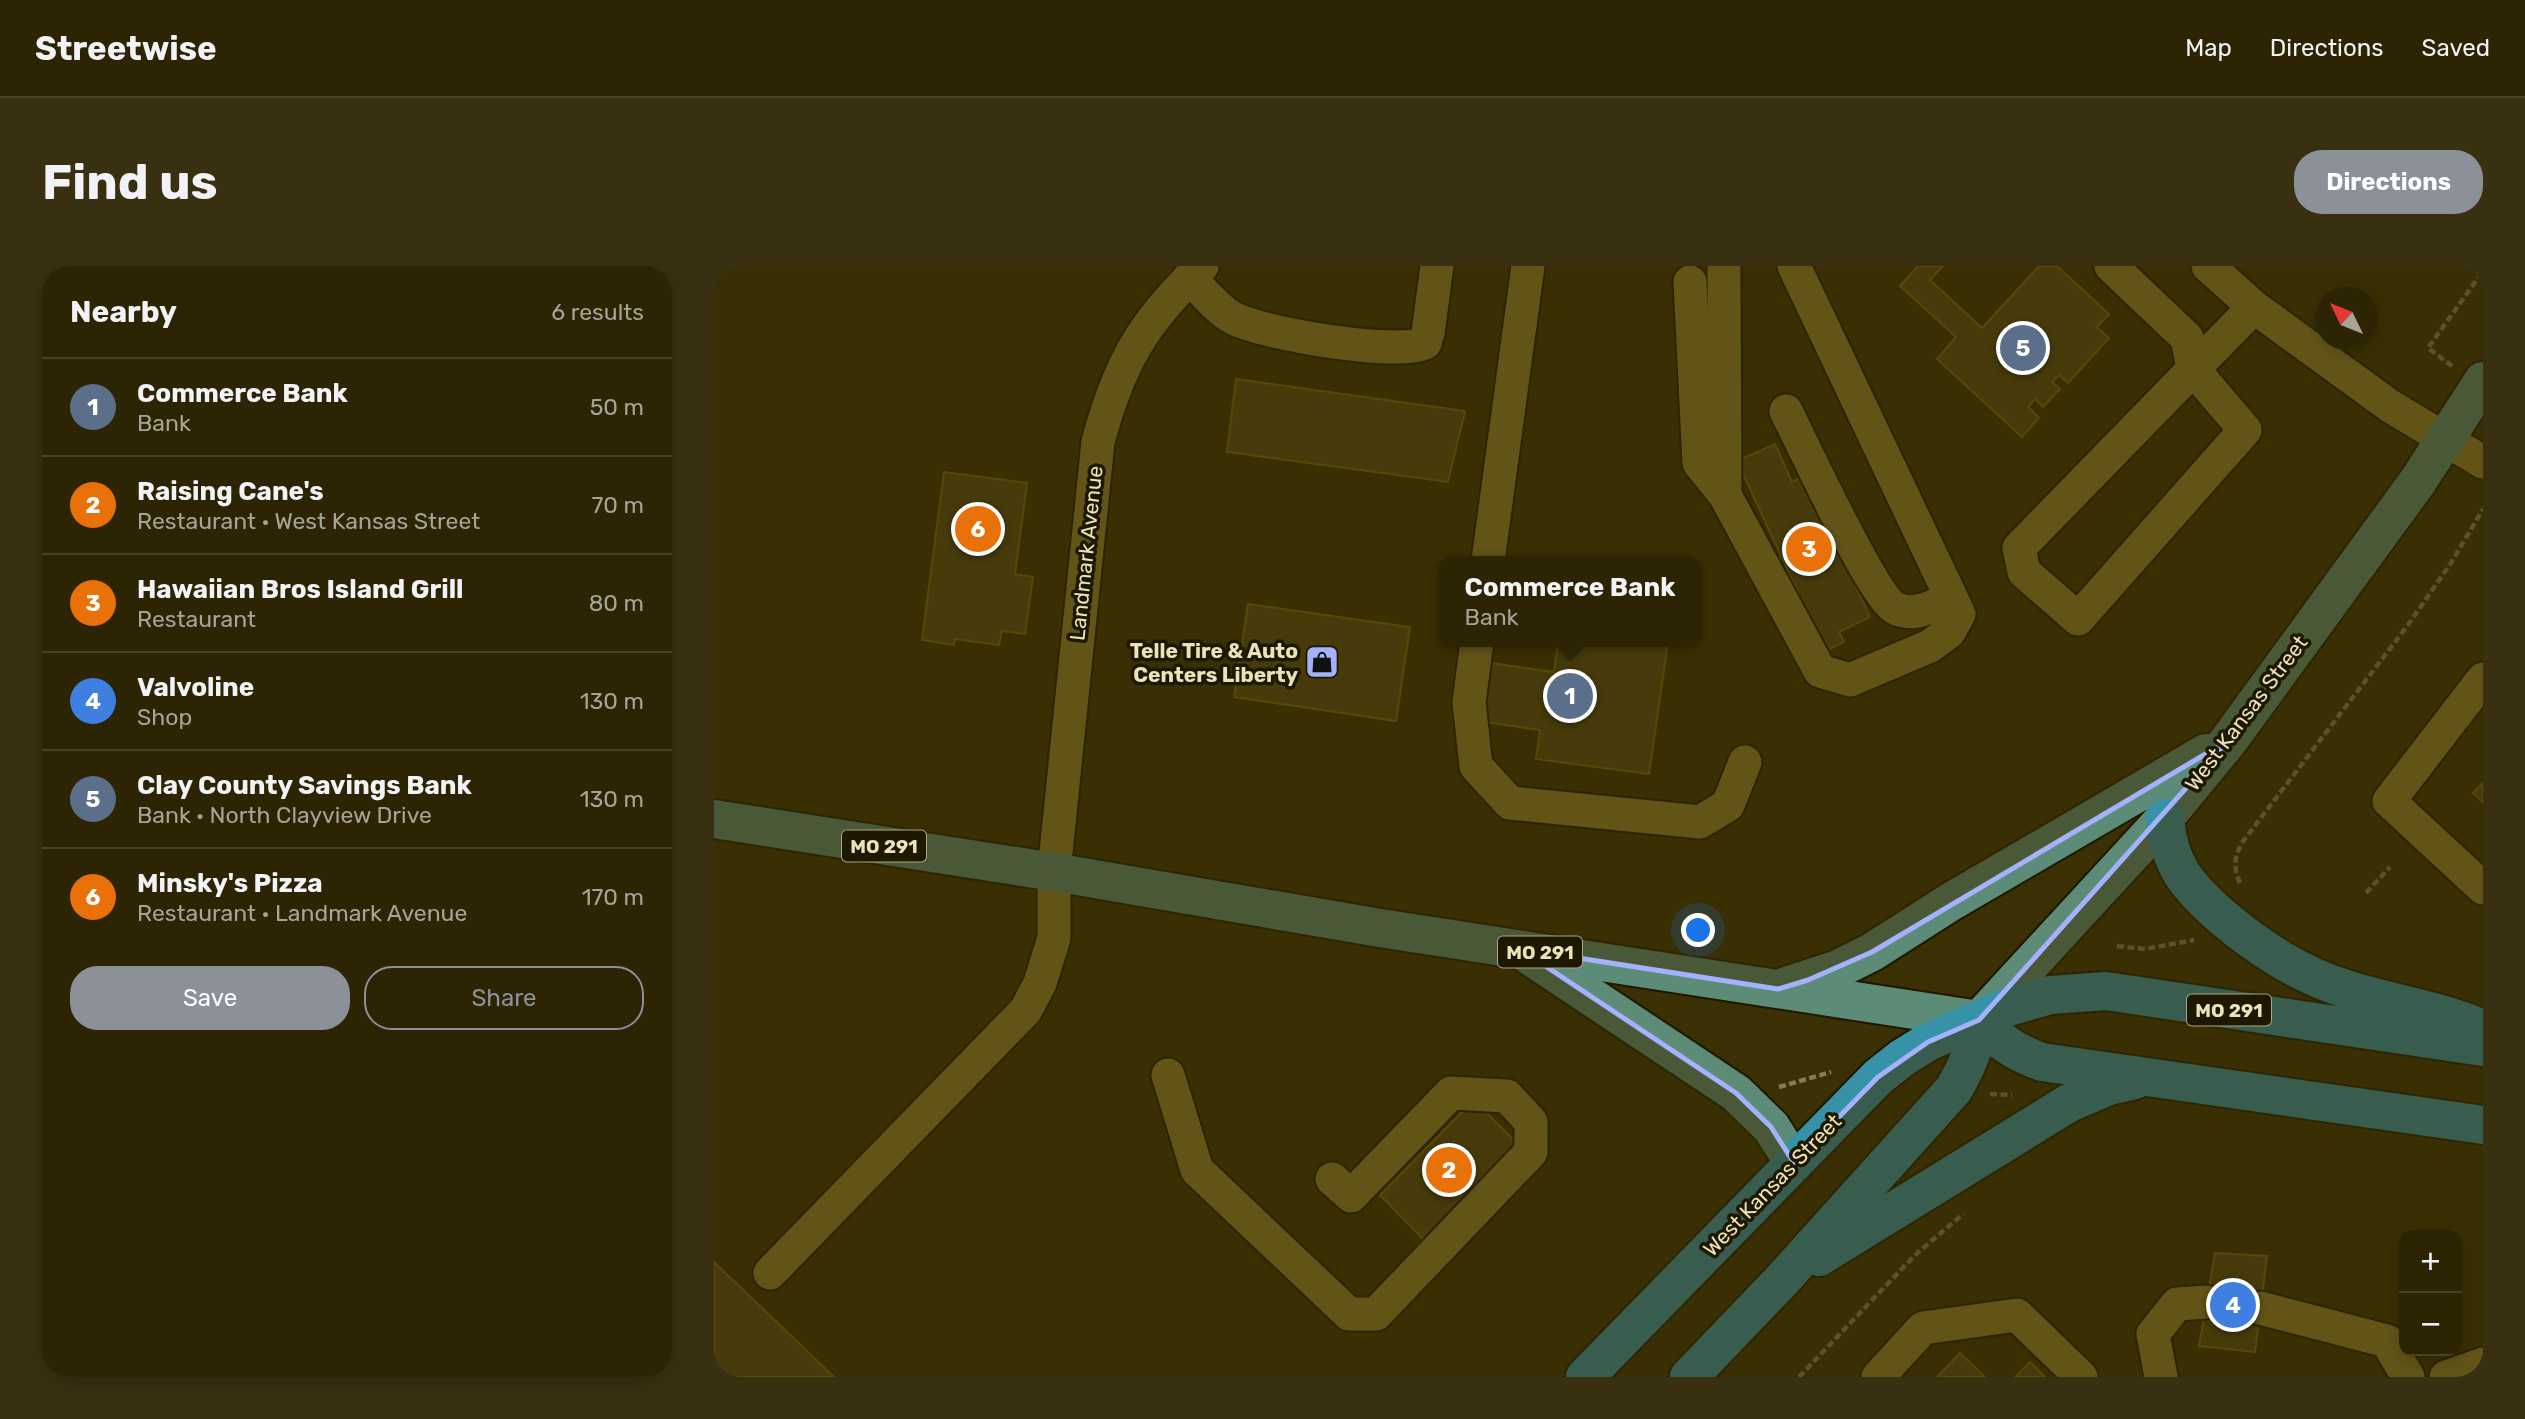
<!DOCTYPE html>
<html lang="en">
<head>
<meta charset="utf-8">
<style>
  body { margin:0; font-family:Rubik,sans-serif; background:#383011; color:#f1f3f6 }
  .controls { position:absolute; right:21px; bottom:21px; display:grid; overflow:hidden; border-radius:14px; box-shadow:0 4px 18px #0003 }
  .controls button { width:63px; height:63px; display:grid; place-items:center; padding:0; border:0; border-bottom:2px solid #484124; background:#2c2402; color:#f1f3f6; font:35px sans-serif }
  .compass { position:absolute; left:1601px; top:21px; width:63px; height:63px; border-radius:50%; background:#2c2402; box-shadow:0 4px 18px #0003; rotate:313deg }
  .you { position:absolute; left:985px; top:665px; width:24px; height:24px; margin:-18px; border:5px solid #fff; border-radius:50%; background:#1a73e8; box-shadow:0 0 0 10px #1a73e833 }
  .badge { display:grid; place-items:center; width:46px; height:46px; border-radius:50%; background:#8c9099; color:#fff; font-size:23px; font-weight:700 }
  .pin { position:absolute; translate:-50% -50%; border:4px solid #fff; box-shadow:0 2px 7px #0006 }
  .popup { position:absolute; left:725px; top:290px; width:262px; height:91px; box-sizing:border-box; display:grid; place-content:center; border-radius:14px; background:#2c2402; filter:drop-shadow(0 2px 5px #0005); font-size:23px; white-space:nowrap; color:#a6a499 }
  .popup b { font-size:26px; color:#f1f3f6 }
  .popup::after { content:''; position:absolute; left:50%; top:100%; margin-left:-14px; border:14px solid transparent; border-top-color:#2c2402 }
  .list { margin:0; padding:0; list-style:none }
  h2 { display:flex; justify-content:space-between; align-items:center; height:91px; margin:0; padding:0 28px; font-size:30px }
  h2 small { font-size:23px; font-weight:400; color:#a6a499 }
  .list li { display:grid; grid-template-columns:46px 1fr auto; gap:21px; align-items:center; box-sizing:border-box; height:98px; padding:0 28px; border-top:2px solid #484124 }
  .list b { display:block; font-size:26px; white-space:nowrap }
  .list p { margin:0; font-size:23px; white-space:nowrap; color:#a6a499 }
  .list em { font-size:23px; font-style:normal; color:#a6a499 }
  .actions { display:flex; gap:14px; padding:21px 28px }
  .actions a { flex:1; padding:16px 0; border:2px solid #8c9099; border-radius:28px; text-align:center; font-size:24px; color:#8c9099 }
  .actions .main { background:#8c9099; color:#fff }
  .map { position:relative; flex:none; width:1769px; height:1111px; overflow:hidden; border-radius:28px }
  header { display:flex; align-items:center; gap:42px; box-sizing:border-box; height:98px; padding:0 35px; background:#2c2402; border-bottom:2px solid #484124 }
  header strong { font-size:33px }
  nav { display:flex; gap:38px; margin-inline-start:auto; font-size:24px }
  .intro { display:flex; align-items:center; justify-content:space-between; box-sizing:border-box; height:168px; padding:0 42px }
  h1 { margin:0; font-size:49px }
  .button { padding:18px 32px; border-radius:28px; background:#8c9099; color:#fff; font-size:24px; font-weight:700 }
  main { display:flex; gap:42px; padding:0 42px }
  aside { flex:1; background:#2c2402; border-radius:28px; box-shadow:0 4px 18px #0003 }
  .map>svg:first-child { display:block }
  .building { fill:#584b14; stroke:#7a670c; stroke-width:2 }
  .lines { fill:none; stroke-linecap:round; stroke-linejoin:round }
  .minor-tunnel { stroke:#554b1f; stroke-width:33; stroke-dasharray:33 17; stroke-linecap:butt }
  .minor-casing { stroke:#1e1801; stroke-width:37 }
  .major-casing { stroke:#1e1801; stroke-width:42 }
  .highway-casing { stroke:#1e1801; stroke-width:42 }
  .path { stroke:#867c52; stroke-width:4.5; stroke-dasharray:7 3.5; stroke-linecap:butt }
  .minor { stroke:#93802f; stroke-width:33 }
  .major { stroke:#5c8b77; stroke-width:38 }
  .highway { stroke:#3792a7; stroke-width:38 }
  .marked { fill:none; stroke:#a4b2fc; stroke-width:5; stroke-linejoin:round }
  .labels { text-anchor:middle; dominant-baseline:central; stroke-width:7; stroke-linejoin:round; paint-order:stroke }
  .shield { fill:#1e1801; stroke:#aea583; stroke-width:2 }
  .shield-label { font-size:19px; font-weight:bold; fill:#ebe1bb }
  .street-label { font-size:21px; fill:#ebe1bb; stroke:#1e1801 }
  .poi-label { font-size:21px; font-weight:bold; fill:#ebe1bb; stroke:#1e1801; text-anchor:end }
</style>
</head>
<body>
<header>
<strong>Streetwise</strong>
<nav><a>Map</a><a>Directions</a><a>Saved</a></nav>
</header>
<div class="intro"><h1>Find us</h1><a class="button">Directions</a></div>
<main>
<aside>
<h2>Nearby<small>6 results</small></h2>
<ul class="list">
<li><span class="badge" style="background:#5c6f8a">1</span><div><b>Commerce Bank</b><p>Bank</p></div><em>50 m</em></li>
<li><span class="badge" style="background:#e8710a">2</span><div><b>Raising Cane's</b><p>Restaurant · West Kansas Street</p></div><em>70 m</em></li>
<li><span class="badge" style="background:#e8710a">3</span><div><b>Hawaiian Bros Island Grill</b><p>Restaurant</p></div><em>80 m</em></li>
<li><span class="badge" style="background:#3f7fe0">4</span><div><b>Valvoline</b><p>Shop</p></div><em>130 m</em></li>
<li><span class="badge" style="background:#5c6f8a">5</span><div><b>Clay County Savings Bank</b><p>Bank · North Clayview Drive</p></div><em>130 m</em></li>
<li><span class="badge" style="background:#e8710a">6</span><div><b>Minsky's Pizza</b><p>Restaurant · Landmark Avenue</p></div><em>170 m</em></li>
</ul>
<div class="actions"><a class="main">Save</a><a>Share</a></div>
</aside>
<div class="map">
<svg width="1769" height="1111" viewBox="0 0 1769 1111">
  <rect width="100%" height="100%" fill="#3a3003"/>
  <!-- building -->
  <g class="building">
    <polygon points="1204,0 1229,0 1216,14 1268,62 1325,0 1343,0 1395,48 1383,61 1395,72 1354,117 1345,109 1338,116 1346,123 1329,141 1321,133 1314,141 1325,152 1308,171 1223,93 1242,71 1186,20"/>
    <polygon points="522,113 751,145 734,216 513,186"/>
    <polygon points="1061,178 1078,216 1091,210 1156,351 1125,366 1130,376 1111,385 1023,195"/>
    <polygon points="230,206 313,217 301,308 319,311 311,368 288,365 285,379 241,373 240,379 208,374"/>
    <polygon points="534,338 696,361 682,455 520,431"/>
    <polygon points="844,376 954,376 935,508 822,493 826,464 762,455 770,396 840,406"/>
    <polygon points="1769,517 1769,536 1759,527"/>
    <polygon points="760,834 805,879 711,975 666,929"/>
    <polygon points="1501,987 1553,990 1541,1086 1485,1080"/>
    <polygon points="0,996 120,1111 0,1111"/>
    <polygon points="1246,1087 1271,1111 1223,1111"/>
    <polygon points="1316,1096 1331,1111 1301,1111"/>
  </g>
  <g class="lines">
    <!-- minor-tunnel -->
    <polyline class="minor-tunnel" points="1492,1036 1546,1042"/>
    <defs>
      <g id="minor">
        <polyline points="1397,0 1473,72 1479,103 1531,164 1364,353 1310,306 1305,282 1540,41"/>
        <polyline points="1494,0 1540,41 1676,140 1769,196"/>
        <polyline points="1010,2 1011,229 1106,405 1136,414 1216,380 1235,366 1245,348 1080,0"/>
        <path d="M475 12C487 23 505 45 519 52 550 68 682 90 711 77L714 67 723 0"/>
        <polyline points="976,16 985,197 1011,229"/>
        <path d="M1072 145C1088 177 1159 330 1181 342 1199 352 1221 339 1237 333"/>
        <polyline points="774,295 814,0"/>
        <polyline points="763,376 755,436 762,500 796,537 986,556 1014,539 1031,496"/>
        <polyline points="1769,413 1675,535 1769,622"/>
        <polyline points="454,809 483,904 635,1048 662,1048 817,886 817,856 793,830 737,827 637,930 618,913"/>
        <path d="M56 1007 312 744 326 717 340 672V606L384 176C405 97 429 56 488 0"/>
        <polyline points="1546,1042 1673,1075 1694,1111"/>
        <polyline points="1164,1111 1209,1062 1303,1049 1367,1111"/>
        <polyline points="1447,1111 1439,1068 1463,1038 1492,1036"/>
        <polyline points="1732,1111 1769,1098"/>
      </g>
      <g id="major">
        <polyline points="0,553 340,606 666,662 1265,754 1451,552 1515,474 1704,215 1769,115"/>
        <polyline points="816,690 1022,827 1057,861 1080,897"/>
        <polyline points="1072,720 1124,703 1158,686 1238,635 1492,487"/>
      </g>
      <g id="highway">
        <path d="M1451 552C1455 599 1472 619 1507 650 1546 683 1586 709 1635 724 1680 738 1726 744 1769 763"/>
        <path d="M1265 754C1284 775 1302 787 1328 796L1769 859"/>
        <polyline points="1105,991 1355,837 1395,820 1421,814"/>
        <polyline points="871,1111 1164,811 1188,792 1214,776 1288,743 1336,729 1392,725 1769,781"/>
        <path d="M975 1111 1068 1014 1240 823C1253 800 1262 780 1265 754"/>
      </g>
    </defs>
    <!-- minor casing -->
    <use href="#minor" class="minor-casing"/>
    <!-- major casing -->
    <use href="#major" class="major-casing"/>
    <!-- highway casing -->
    <use href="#highway" class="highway-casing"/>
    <!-- path -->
    <g class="path">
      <polyline points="1738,100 1714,82 1769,5"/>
      <path d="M1526 617C1518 600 1521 588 1530 574L1694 359 1737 297 1769 243"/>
      <polyline points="1652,627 1676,601"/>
      <polyline points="1403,680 1431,683 1480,674"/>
      <polyline points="1065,821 1117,806"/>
      <polyline points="1276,828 1298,829"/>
      <polyline points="1085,1111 1201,989 1249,948"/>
    </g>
    <!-- minor -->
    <use href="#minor" class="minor"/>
    <!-- major -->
    <use href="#major" class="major"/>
    <!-- highway -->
    <use href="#highway" class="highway"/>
  </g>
  <!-- marked area -->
  <path d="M0 0H1769V1111H0ZM1515 474 1265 754 1214 776 1164 811 1080 897 1057 861 1022 827 806 683 1064 723 1094 714 1158 686Z" fill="#3a3003" fill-opacity=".55" fill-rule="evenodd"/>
  <path class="marked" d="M1515 474 1265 754 1214 776 1164 811 1080 897 1057 861 1022 827 806 683 1064 723 1094 714 1158 686Z"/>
  <!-- icons -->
  <defs>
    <symbol id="shop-square" viewBox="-11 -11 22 22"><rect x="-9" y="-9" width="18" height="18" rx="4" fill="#a4b2fc" stroke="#1e1801"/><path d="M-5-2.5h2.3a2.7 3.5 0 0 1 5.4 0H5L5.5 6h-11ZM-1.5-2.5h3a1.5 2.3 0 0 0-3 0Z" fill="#111"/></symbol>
  </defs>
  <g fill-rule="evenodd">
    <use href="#shop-square" x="589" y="377" width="38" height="38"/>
  </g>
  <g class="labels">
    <!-- shield labels -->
    <g class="shield">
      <rect x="128" y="564.5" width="84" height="31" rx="5"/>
      <rect x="784" y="670.5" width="84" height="31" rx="5"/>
      <rect x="1473" y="728.5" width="84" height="31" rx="5"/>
    </g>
    <g class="shield-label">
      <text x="170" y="580">MO 291</text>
      <text x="826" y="686">MO 291</text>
      <text x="1515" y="744">MO 291</text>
    </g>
    <!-- street labels -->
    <g class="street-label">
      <text transform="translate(372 287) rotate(-84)">Landmark Avenue</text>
      <text transform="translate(1532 447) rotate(-53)">West Kansas Street</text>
      <text transform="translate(1058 919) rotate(-46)">West Kansas Street</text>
    </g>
    <!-- poi labels -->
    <g class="poi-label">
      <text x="584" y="384">Telle Tire &amp; Auto<tspan x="584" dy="24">Centers Liberty</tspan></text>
    </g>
  </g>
</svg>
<div class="controls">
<button>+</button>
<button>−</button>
</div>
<svg class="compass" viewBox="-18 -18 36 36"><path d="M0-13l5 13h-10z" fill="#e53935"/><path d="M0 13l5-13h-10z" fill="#a6a499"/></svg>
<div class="you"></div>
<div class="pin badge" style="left:856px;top:430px;background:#5c6f8a">1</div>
<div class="popup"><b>Commerce Bank</b>Bank</div>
<div class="pin badge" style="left:735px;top:904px;background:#e8710a">2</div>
<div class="pin badge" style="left:1095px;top:283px;background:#e8710a">3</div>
<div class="pin badge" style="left:1519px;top:1039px;background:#3f7fe0">4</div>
<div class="pin badge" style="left:1309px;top:82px;background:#5c6f8a">5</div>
<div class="pin badge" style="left:264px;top:263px;background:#e8710a">6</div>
</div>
</main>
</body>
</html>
